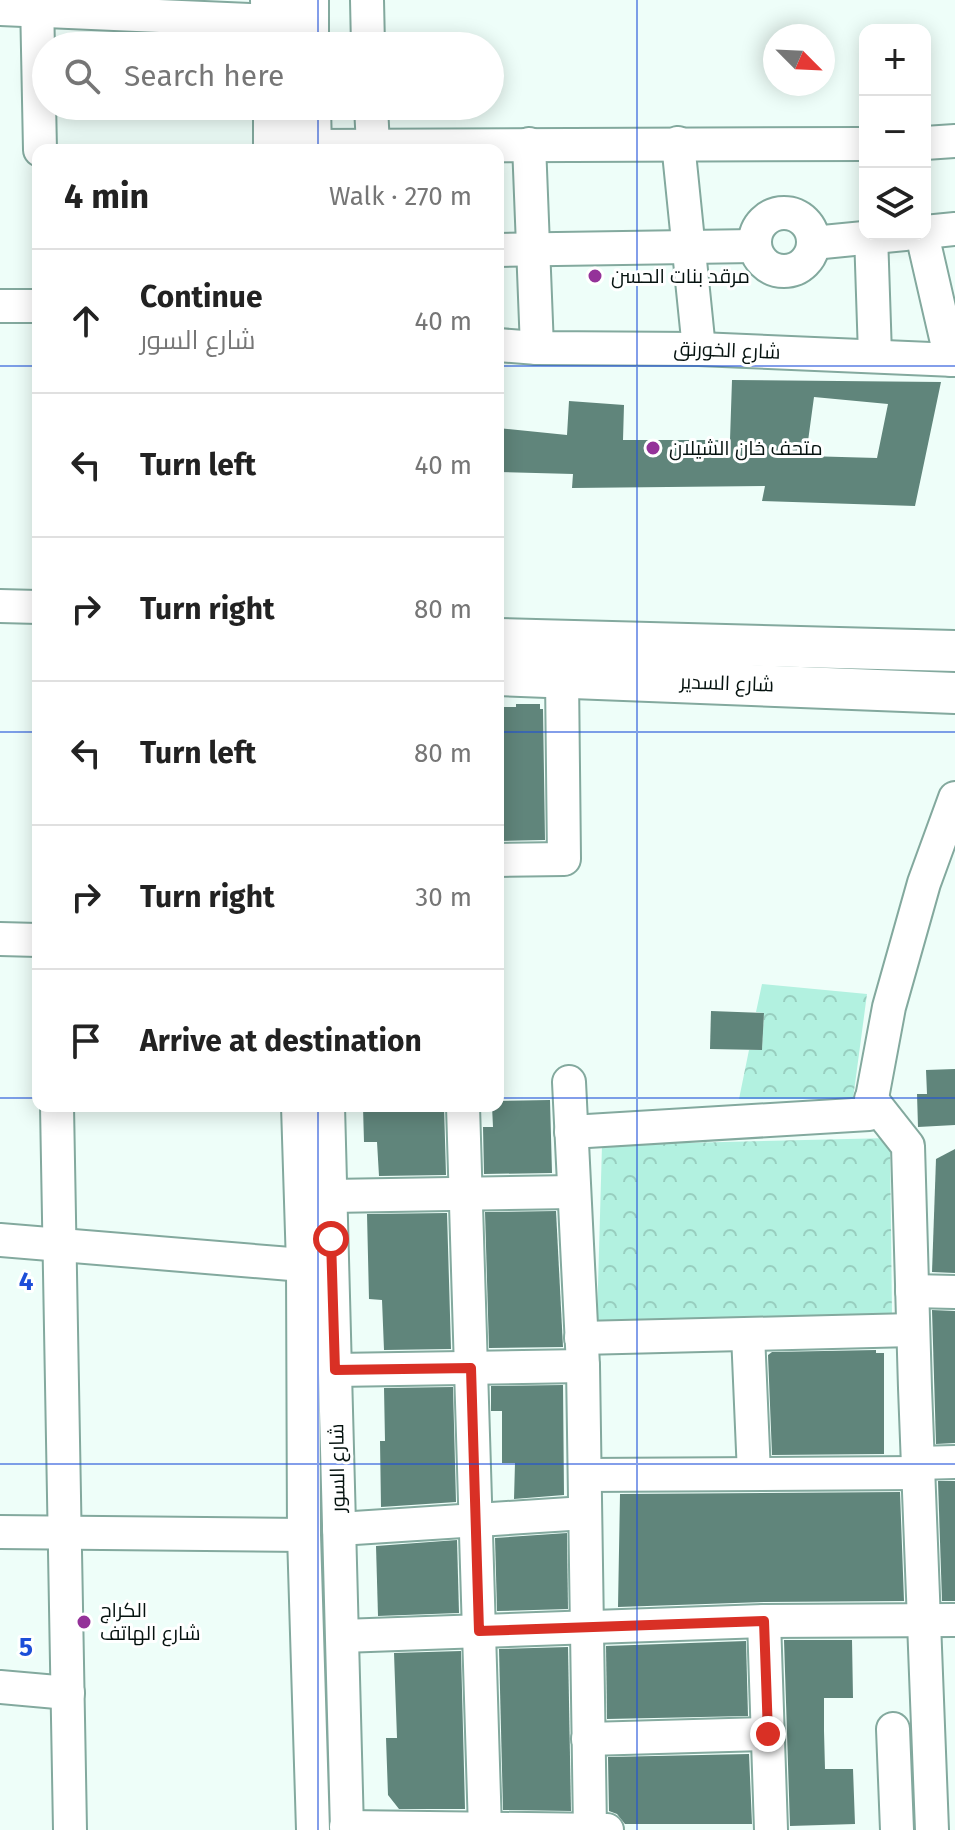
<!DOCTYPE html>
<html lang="en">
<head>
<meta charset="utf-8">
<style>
  body { margin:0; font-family:"Fira Sans",Cairo,sans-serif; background:#f2f2f2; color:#222 }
  .controls { position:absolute; right:24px; top:24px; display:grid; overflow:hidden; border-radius:16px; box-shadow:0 4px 20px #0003 }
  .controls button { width:72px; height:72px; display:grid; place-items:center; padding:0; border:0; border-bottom:2px solid #e0e0e0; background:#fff; color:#222; font:40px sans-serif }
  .compass { position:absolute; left:763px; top:24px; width:72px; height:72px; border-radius:50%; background:#fff; box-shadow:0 4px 20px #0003; rotate:114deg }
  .stop { position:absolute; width:24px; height:24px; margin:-18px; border:6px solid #d93025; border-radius:50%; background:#fff }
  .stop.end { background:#d93025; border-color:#fff; box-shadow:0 2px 8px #0008 }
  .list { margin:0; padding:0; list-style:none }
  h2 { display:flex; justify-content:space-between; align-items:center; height:104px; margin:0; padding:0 32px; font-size:34px }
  h2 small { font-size:26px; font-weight:400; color:#767676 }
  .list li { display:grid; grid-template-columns:52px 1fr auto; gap:24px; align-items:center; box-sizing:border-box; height:144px; padding:0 32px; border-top:2px solid #e0e0e0 }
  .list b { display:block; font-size:30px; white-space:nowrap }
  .list p { margin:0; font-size:26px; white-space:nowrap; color:#767676 }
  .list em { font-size:26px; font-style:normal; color:#767676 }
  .icon { flex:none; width:44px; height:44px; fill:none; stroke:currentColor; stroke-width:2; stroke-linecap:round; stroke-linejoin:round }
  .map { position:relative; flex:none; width:955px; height:1830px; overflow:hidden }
  .search { position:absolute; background:#fff; box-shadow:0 4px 20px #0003; left:32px; top:32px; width:472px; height:88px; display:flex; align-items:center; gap:20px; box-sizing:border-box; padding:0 28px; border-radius:44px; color:#767676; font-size:30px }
  .panel { position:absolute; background:#fff; box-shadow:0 4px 20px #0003; left:32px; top:144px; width:472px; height:968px; border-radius:16px }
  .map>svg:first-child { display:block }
  .park { fill:url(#park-crowns) }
  .building { fill:#60857b; fill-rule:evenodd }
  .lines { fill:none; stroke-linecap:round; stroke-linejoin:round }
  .minor-casing { stroke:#83a99e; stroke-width:36 }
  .major-casing { stroke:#83a99e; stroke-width:44 }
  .minor { stroke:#fff; stroke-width:32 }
  .major { stroke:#fff; stroke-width:40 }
  .route { stroke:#d93025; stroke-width:10 }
  .grid { fill:none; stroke:#1d4ed8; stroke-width:2; stroke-opacity:0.55 }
  .poi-dot { fill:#943299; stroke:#fff; stroke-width:3 }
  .labels { text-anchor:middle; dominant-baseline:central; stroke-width:6; stroke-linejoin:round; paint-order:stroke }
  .poi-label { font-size:20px; fill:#05120f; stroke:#fff; text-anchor:start }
  .street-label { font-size:20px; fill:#05120f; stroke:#fff }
  .grid-label { font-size:26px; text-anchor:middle; font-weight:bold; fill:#1d4ed8; stroke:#fff; stroke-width:6; stroke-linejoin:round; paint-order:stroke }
</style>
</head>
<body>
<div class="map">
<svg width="955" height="1830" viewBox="0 0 955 1830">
  <defs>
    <pattern id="park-crowns" width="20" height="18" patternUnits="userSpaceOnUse" patternTransform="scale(2)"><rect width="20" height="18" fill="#b2f1e0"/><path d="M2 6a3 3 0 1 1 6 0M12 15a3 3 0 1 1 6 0" fill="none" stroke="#98cebf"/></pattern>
  </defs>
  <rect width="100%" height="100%" fill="#eefef9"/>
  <!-- park -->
  <g class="park">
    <polygon points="762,984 867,994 853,1099 739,1099 749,1050 762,1050 764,1013 756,1012"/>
    <polygon points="890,1138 892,1316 597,1321 602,1145"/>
  </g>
  <!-- building -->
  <g class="building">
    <path d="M732 380 941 382 915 506 762 501 765 486 572 488 573 474 498 472V428L567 435 569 401 624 405 623 440H730ZM814 397 888 404 877 458 806 456Z"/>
    <polygon points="516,704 540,704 540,709 543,709 545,840 498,841 498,707 516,707"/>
    <polygon points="711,1011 764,1013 762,1050 710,1049"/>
    <polygon points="955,1069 955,1125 918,1127 917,1094 927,1094 926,1070"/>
    <polygon points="550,1100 552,1173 484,1174 483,1127 493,1127 492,1106 498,1106 498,1101"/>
    <polygon points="376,1106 444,1106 446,1175 379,1176 377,1142 364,1142 363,1107"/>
    <polygon points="955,1149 955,1273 932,1272 936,1159"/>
    <polygon points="556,1211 563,1347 489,1348 485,1212"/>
    <polygon points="447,1213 451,1349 384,1350 382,1300 369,1299 367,1214"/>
    <polygon points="932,1310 955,1311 955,1443 936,1444"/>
    <polygon points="876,1350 876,1353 884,1353 884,1454 772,1455 768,1355 772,1352"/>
    <polygon points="563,1385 564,1495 514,1499 515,1463 502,1463 502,1411 491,1411 491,1386"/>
    <polygon points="453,1387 456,1502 381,1507 380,1441 385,1441 384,1388"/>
    <polygon points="938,1481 955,1481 955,1601 942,1601"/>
    <polygon points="900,1492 904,1601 764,1602 618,1607 620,1494"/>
    <polygon points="567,1533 568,1609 497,1611 495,1538"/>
    <polygon points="457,1540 459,1613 378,1616 376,1546"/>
    <polygon points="784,1640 852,1640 853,1698 824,1698 824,1731 825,1769 853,1769 855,1824 790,1826"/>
    <polygon points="746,1641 748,1716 607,1719 606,1646"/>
    <polygon points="568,1647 571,1811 503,1810 499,1649"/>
    <polygon points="461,1651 465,1809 399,1809 388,1795 386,1738 397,1738 394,1653"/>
    <polygon points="749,1754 752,1824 625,1824 617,1814 609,1811 608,1757"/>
  </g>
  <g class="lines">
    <defs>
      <g id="minor">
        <polyline points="37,0 40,150"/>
        <polyline points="367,0 368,46"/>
        <polyline points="0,9 272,21"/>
        <polyline points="371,106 373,146"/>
        <polyline points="678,143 699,349"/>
        <polyline points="925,143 955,141"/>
        <polyline points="529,144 537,348"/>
        <polyline points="311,146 865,144"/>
        <circle cx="784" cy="242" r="29"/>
        <polyline points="925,232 955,229"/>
        <polyline points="871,234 875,355"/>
        <polyline points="922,234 951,360"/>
        <polyline points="813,243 905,234"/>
        <polyline points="498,250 754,246"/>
        <polyline points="0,306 38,306"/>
        <polyline points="498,345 537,348 699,349 955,360"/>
        <polyline points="0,606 38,607"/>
        <polyline points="498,860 564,859 562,677"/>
        <polyline points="0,939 38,940"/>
        <polyline points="569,1082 583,1366 590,1830"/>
        <polyline points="871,1099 908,1146 915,1388 932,1830"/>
        <polyline points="57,1106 70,1830"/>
        <polyline points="298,1106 303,1265 304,1535 313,1830"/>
        <polyline points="328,1106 347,1830"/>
        <polyline points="463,1106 485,1830"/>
        <polyline points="571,1132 869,1114 889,1007 924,883 955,798"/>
        <polyline points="330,1196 574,1192"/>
        <polyline points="0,1240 303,1265"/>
        <polyline points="912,1291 955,1292"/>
        <polyline points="748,1334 754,1474"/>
        <polyline points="581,1338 913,1330"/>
        <polyline points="335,1370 583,1366"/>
        <polyline points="918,1463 955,1462"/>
        <polyline points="585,1475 918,1473"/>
        <polyline points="339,1529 585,1513"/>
        <polyline points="0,1532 304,1535"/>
        <polyline points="764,1621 771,1830"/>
        <polyline points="342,1636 764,1621 955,1620"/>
        <polyline points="0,1687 68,1693"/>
        <polyline points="893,1729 897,1830"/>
        <polyline points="588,1739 768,1734"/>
        <polyline points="346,1827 607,1830"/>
      </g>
      <g id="major">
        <polyline points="271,0 272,46"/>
        <polyline points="308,0 308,46"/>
        <polyline points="274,106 274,150"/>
        <polyline points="310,106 311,150"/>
        <polyline points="498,639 955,651"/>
        <polyline points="498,675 955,693"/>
      </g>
    </defs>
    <!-- minor casing -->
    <use href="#minor" class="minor-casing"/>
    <!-- major casing -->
    <use href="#major" class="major-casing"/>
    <!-- minor -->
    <use href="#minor" class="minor"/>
    <!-- major -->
    <use href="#major" class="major"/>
  </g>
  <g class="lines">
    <!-- route -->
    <polyline class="route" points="331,1239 335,1370 471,1368 479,1631 764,1621 768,1734"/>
  </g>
  <!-- grid -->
  <path class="grid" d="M318 0V46M637 0V1830M318 106V150M0 366H38M498 366H955M0 732H38M498 732H955M0 1098H38M498 1098H955M318 1106V1830M0 1464H955"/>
  <!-- markers -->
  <g class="poi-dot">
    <circle cx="595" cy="276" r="8"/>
    <circle cx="653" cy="448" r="8"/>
    <circle cx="84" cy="1622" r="8"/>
  </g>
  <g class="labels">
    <!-- poi labels -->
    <g class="poi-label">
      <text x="611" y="276">مرقد بنات الحسن</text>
      <text x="669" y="448">متحف خان الشيلان</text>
      <text x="100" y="1610">الكراج<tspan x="100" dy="23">شارع الهاتف</tspan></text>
    </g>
    <!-- street labels -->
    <g class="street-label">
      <text transform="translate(727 350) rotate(2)">شارع الخورنق</text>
      <text transform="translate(727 683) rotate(2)">شارع السدير</text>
      <text transform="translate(337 1468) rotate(-91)">شارع السور</text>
    </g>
  </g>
  <g class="grid-label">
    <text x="26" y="1290">4</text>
    <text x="26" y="1656">5</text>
  </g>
</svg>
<div class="controls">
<button>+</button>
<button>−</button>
<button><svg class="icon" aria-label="layers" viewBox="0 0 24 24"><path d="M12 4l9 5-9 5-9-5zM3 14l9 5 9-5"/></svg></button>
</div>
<svg class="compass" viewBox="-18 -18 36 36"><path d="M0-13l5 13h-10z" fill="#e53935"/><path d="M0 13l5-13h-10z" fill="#767676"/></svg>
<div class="stop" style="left:331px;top:1239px"></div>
<div class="stop end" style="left:768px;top:1734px"></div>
<div class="search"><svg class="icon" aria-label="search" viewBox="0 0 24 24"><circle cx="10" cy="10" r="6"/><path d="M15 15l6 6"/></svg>Search here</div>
<section class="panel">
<h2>4 min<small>Walk · 270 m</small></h2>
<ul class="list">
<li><svg class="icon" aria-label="ahead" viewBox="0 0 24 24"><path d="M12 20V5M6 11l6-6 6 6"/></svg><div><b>Continue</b><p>شارع السور</p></div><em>40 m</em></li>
<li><svg class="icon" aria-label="left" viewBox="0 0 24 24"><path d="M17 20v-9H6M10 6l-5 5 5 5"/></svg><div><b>Turn left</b></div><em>40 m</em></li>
<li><svg class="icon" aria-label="right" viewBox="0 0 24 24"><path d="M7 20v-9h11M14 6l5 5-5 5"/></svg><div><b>Turn right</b></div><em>80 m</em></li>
<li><svg class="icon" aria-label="left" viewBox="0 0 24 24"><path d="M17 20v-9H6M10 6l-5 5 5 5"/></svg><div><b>Turn left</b></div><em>80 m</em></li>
<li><svg class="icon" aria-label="right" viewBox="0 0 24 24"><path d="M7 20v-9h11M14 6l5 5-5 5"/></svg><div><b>Turn right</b></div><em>30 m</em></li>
<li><svg class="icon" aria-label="arrive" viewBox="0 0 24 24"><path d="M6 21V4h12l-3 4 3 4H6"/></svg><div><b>Arrive at destination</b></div></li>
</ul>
</section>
</div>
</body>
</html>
